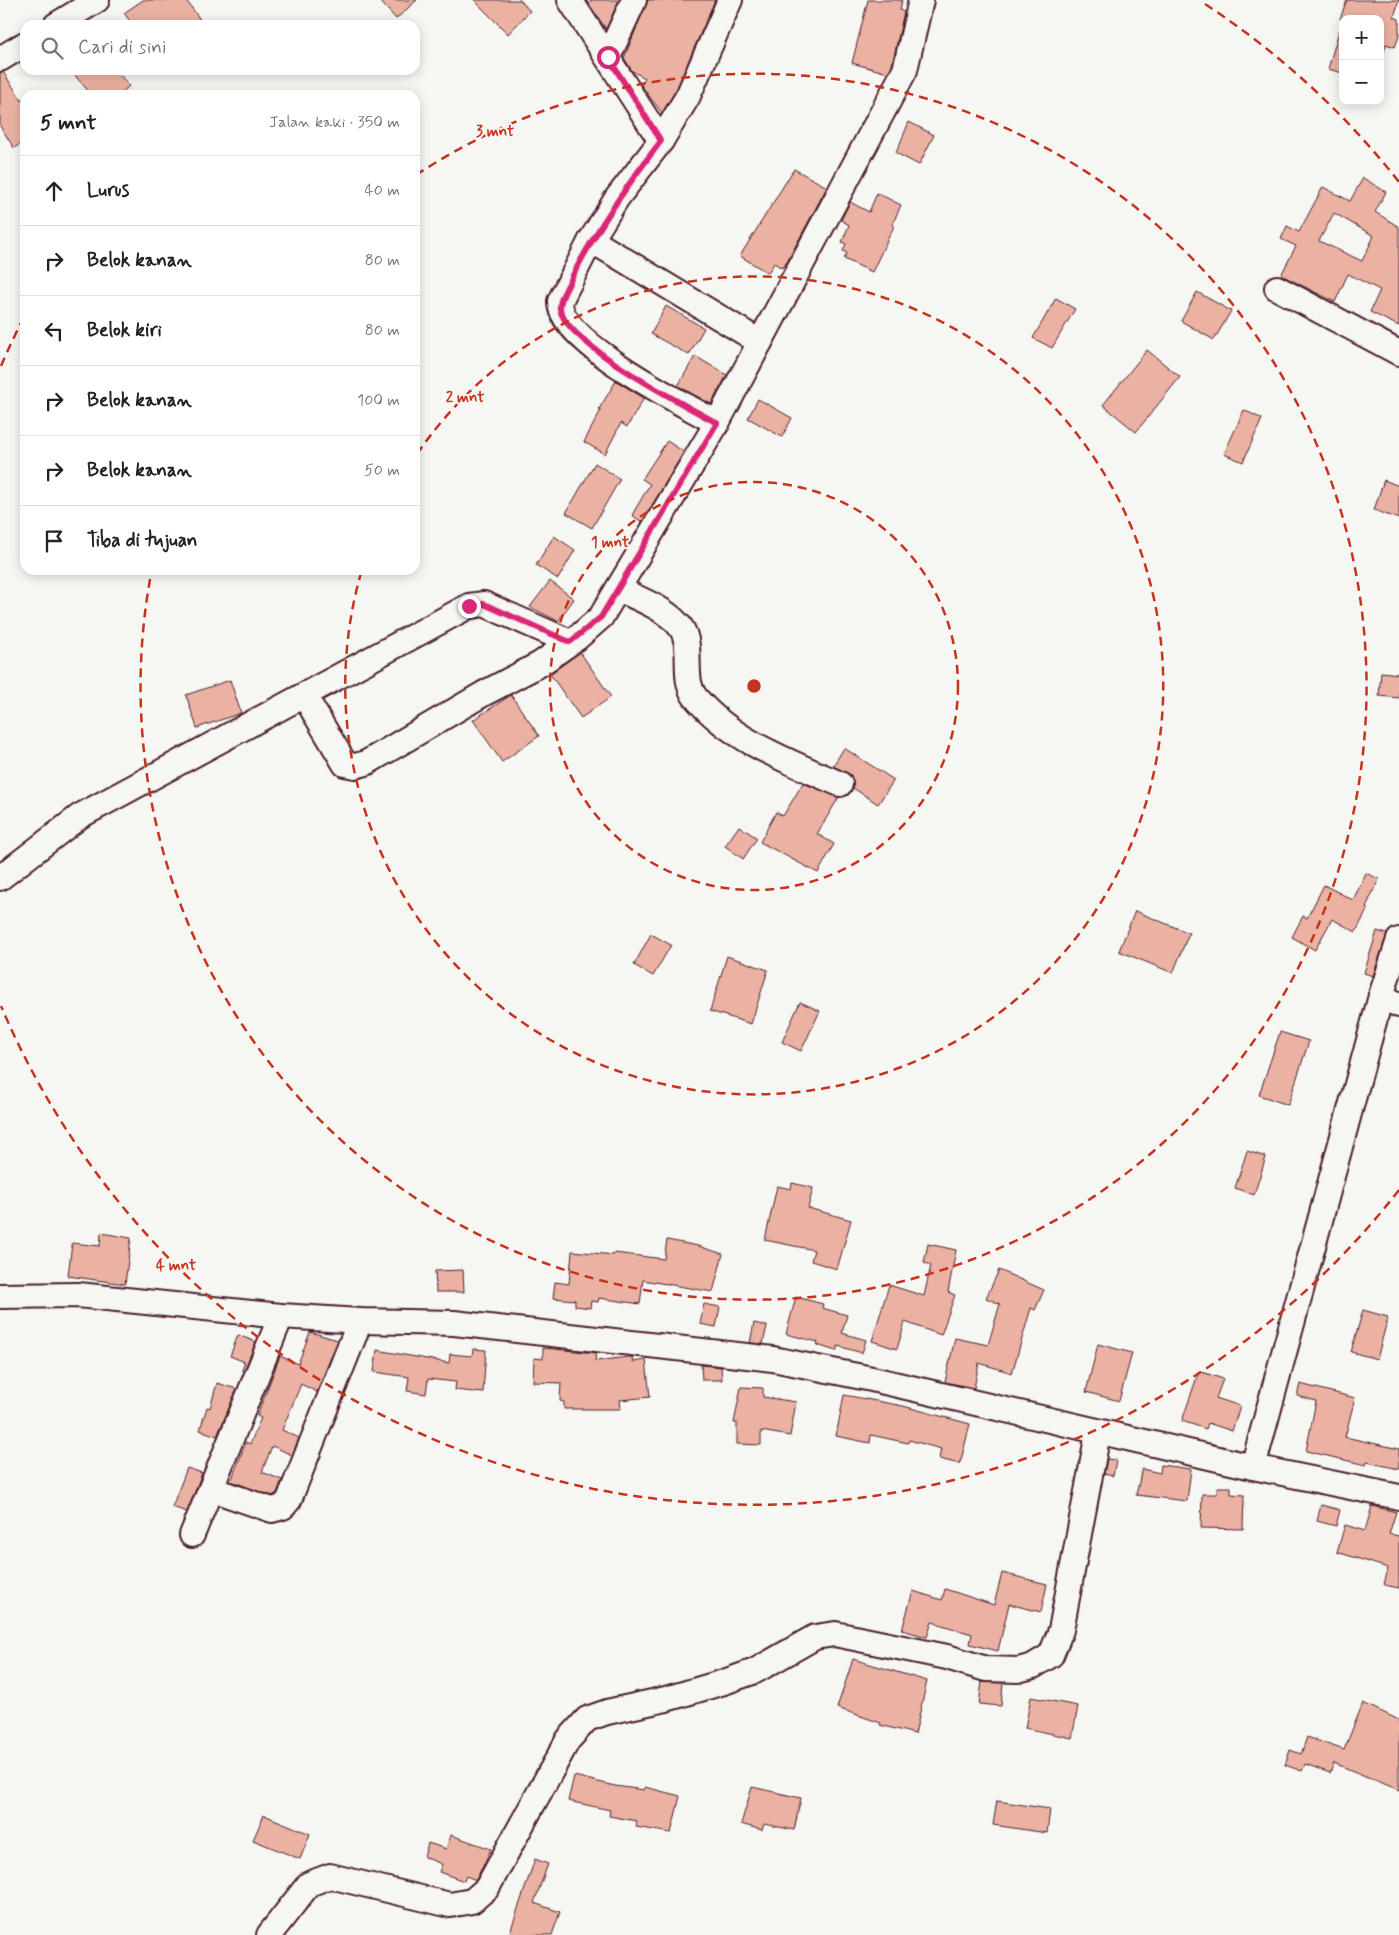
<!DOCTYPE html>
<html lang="id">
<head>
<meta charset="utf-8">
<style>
  body { margin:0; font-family:Mynerve,sans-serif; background:#f6f6f6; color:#222 }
  .controls { position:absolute; right:15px; top:15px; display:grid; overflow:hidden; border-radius:10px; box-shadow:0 2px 12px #0003 }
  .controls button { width:45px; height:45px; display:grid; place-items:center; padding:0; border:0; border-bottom:1px solid #e0e0e0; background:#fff; color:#222; font:25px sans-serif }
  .stop { position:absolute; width:15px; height:15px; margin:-11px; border:4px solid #db2777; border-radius:50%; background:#fff }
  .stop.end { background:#db2777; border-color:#fff; box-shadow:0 1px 5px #0008 }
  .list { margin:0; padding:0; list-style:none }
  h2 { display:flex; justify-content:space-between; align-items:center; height:65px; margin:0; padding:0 20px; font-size:21px }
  h2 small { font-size:16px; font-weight:400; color:#767676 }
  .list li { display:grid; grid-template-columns:32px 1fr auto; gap:15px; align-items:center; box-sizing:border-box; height:70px; padding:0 20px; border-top:1px solid #e0e0e0 }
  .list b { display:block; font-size:19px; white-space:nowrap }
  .list em { font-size:16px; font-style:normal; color:#767676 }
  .icon { flex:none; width:28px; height:28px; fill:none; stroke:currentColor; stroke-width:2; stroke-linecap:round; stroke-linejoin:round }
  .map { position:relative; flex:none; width:1399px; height:1935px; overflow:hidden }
  .search { position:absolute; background:#fff; box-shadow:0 2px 12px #0003; left:20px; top:20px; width:400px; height:55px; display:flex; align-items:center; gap:12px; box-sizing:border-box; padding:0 18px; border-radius:15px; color:#767676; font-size:19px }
  .panel { position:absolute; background:#fff; box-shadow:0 2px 12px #0003; left:20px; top:90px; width:400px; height:485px; border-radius:15px }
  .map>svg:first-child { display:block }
  .building { fill:#ebb2a3; stroke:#4a1f2b; fill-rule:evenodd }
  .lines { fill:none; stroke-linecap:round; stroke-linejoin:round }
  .minor-casing { stroke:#4a1f2b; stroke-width:28 }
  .minor { stroke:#f6f6f2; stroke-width:24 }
  .route { stroke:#db2777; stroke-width:6 }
  .ring { fill:none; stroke:#c8321e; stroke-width:2.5; stroke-dasharray:9 6 }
  .centre { fill:#c8321e; stroke:#f6f6f2; stroke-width:2.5 }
  .ring-label { font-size:15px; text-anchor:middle; font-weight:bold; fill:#c8321e; stroke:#f6f6f2; stroke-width:4; stroke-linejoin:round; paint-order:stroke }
</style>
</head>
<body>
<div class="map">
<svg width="1399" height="1935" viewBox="0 0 1399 1935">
  <rect width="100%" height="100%" fill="#f6f6f2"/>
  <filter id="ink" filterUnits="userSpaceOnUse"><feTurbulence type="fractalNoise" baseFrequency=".02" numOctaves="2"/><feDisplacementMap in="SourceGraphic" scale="10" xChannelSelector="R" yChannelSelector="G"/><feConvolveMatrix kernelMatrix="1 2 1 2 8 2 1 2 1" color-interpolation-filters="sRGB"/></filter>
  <g filter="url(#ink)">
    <!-- building -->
    <g class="building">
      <polygon points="143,0 186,0 204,25 133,25 124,13"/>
      <polygon points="379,0 417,0 396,19"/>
      <polygon points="474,0 520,0 530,11 508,34"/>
      <polygon points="591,0 619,0 606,29 589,4"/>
      <polygon points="648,0 715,0 676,90 662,113 641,85 645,78 632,71 624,58"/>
      <polygon points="868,0 902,0 900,10 904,12 892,65 888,73 852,63"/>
      <polygon points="1347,0 1399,0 1394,17 1399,19 1399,36 1395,47 1386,44 1384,52 1380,52 1380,19 1340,19"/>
      <polygon points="1339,31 1343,32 1343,73 1328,69"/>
      <polygon points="70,70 116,70 129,86 119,95 92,95"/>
      <polygon points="3,72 25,105 25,141 14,148 0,126 0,73"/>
      <polygon points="909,122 934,135 919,165 896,153"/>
      <polygon points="794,169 827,187 787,262 782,268 774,263 768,273 740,256"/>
      <path d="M1363 178 1386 192 1375 212 1399 227V326L1370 312 1380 290 1348 274 1335 302 1281 275 1296 246 1281 239 1287 226 1299 232 1323 187 1350 201ZM1334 213 1374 236 1362 261 1319 241Z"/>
      <polygon points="877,193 901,205 892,225 894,226 872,272 844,259 847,253 843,251 846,244 842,242 849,225 841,220 850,202 869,212"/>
      <polygon points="1197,292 1231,311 1214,340 1181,321"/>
      <polygon points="1056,298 1075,309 1052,348 1033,338"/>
      <polygon points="666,306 704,328 689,355 651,334"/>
      <polygon points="1147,350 1180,377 1136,432 1103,405"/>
      <polygon points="695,356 727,375 711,404 678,386"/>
      <polygon points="616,381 644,398 627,427 621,423 605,454 584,442 601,410 599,409"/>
      <polygon points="758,399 792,418 782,437 748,418"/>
      <polygon points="1244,410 1262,419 1243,462 1224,454"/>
      <polygon points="667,441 684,452 642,522 632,515 650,484 642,479"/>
      <polygon points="595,463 620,479 592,528 566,513"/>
      <polygon points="1384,480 1399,486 1399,519 1374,510"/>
      <polygon points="554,536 575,550 558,579 536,565"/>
      <polygon points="550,581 574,599 558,621 530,607"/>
      <polygon points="580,652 611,697 581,718 550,674"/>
      <polygon points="1381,672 1399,674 1399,698 1379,696"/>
      <polygon points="230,680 241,713 197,728 186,695"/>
      <polygon points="511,695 539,736 502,762 473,720"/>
      <polygon points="844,748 894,780 878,804 853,788 851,775 833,766"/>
      <polygon points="803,783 839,797 817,834 834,844 818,873 760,842 776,812 783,816"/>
      <polygon points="739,826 757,838 743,859 725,846"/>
      <polygon points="1366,873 1379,879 1366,907 1368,908 1356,932 1332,919 1315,950 1292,937 1303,916 1307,918 1324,885 1353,900"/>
      <polygon points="1135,911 1189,933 1173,973 1119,951"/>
      <polygon points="1377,931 1387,934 1373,976 1364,973"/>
      <polygon points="651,934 671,945 653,976 634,965"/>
      <polygon points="727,956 768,970 751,1024 710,1011"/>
      <polygon points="800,1002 820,1011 801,1051 782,1042"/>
      <polygon points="1280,1032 1309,1041 1288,1105 1259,1095"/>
      <polygon points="1247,1151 1266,1157 1254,1195 1235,1188"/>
      <polygon points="792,1183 813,1188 808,1208 851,1220 837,1269 811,1261 814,1250 765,1240 777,1186 791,1189"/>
      <polygon points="101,1233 131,1238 125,1284 68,1276 72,1243 100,1246"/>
      <polygon points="667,1240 698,1246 723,1254 713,1292 643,1280 640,1304 599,1298 598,1302 591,1301 590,1308 575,1306 575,1300 553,1298 555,1282 569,1284 572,1251 614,1255 614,1253 664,1259"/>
      <polygon points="928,1244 956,1250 948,1292 955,1295 941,1335 905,1322 897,1349 872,1341 889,1285 924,1296 931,1265 924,1263"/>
      <polygon points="463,1270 464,1292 436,1292 435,1271"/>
      <polygon points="999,1270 1044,1290 1035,1310 1031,1308 1012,1373 979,1363 974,1388 945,1382 955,1338 988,1345 1000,1304 986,1298"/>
      <polygon points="796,1297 823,1304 822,1308 847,1315 842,1333 866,1340 862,1353 838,1346 836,1351 817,1345 818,1342 786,1334"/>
      <polygon points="704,1304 720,1307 716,1327 700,1324"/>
      <polygon points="1363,1310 1388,1317 1377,1359 1351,1352"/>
      <polygon points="754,1323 767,1326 763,1344 750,1343"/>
      <polygon points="310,1332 338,1340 317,1392 301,1384 282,1430 299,1438 292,1455 272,1446 262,1472 282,1480 277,1493 272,1496 231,1481 246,1442 250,1444 261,1418 257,1416 280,1356 298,1364"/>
      <polygon points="238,1335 256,1342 244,1371 242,1370 245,1362 230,1356"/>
      <polygon points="1098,1344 1132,1353 1119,1401 1086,1392"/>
      <polygon points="543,1348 596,1353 595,1361 629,1357 632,1357 633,1362 646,1360 650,1397 620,1400 621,1409 564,1409 564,1402 560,1401 561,1383 533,1382 534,1358 543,1359"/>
      <polygon points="473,1349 486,1350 483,1393 455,1390 456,1382 428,1379 426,1394 407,1391 409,1377 374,1372 377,1350 449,1363 450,1354 472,1356"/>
      <polygon points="701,1365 721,1367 722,1380 702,1380"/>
      <polygon points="1199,1371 1223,1379 1216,1398 1240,1406 1232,1431 1208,1423 1206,1429 1182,1421"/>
      <polygon points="217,1383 237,1389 217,1436 200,1430 207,1407 210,1408"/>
      <polygon points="1300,1384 1355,1398 1345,1437 1399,1449 1399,1469 1367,1462 1366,1465 1306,1451 1316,1401 1297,1396"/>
      <polygon points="741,1387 763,1388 763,1397 796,1402 790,1436 761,1431 761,1445 737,1444 737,1423 734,1423"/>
      <polygon points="844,1395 903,1406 970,1424 960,1464 939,1459 941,1449 909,1440 908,1443 871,1435 870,1443 836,1436"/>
      <polygon points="1107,1459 1116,1460 1113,1476 1104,1474"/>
      <polygon points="1161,1465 1191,1469 1187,1501 1136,1495 1142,1469 1160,1473"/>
      <polygon points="187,1468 202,1473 187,1512 172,1507"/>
      <polygon points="1217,1487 1231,1487 1231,1494 1244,1495 1243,1529 1201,1528 1202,1494 1217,1494"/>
      <polygon points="1321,1505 1340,1510 1336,1526 1317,1521"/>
      <polygon points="1372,1506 1396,1512 1389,1534 1399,1536 1399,1588 1384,1585 1388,1568 1337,1552 1345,1525 1365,1531"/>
      <polygon points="1002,1573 1047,1584 1041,1612 1009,1604 998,1651 970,1644 972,1634 932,1622 927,1637 902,1630 913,1591 942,1600 945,1589 994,1605"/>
      <polygon points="853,1659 927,1681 915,1734 880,1725 881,1723 837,1708"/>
      <polygon points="982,1682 1003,1683 1001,1706 979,1704"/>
      <polygon points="1031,1697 1078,1706 1072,1738 1025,1728"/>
      <polygon points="1363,1703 1399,1720 1399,1790 1334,1763 1330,1773 1305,1764 1302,1771 1285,1765 1290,1750 1301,1754 1307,1737 1344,1750"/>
      <polygon points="574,1776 615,1786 644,1790 645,1787 680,1796 671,1833 636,1827 637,1821 609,1816 610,1810 568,1801"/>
      <polygon points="752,1787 801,1798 794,1830 764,1824 762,1830 741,1824"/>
      <polygon points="997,1801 1050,1809 1047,1833 993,1825"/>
      <polygon points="264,1815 310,1834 300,1859 253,1840"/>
      <polygon points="451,1835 491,1849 476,1880 466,1876 464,1881 439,1872 442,1864 424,1857 428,1843 446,1849"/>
      <polygon points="535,1859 548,1864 534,1903 560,1912 552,1935 509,1935"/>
    </g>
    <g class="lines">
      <defs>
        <g id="minor">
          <polyline points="570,0 661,141"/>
          <polyline points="56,25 97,0"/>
          <polyline points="608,57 634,0"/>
          <polyline points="0,59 25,44"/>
          <polyline points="591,240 760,342"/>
          <polyline points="1277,288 1399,353"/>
          <path d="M717 423C684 404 558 342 560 301L591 240 617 198 661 141 688 96 730 0"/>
          <path d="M618 589C637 598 662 607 677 623 697 642 679 677 696 698 732 741 790 762 840 784"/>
          <polyline points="304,695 345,764 355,766 366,763 483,694 540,664 577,638 601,617 717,423 905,70 921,0"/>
          <polyline points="0,878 80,816 469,606 484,604 570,642"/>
          <polyline points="1381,996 1399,1005"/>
          <polyline points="0,1296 78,1295 281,1316 360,1321 454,1323 773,1359 872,1379 1253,1467 1399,1497"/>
          <polyline points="1253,1467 1381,996 1399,940"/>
          <polyline points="211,1489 272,1510 283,1507 289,1500 360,1321"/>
          <polyline points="192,1535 281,1316"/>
          <polyline points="269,1935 309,1884 330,1876 450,1905 472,1901 487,1888 568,1740 587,1719 607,1712 666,1699 724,1682 755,1671 815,1637 835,1634 947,1657 986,1669 1018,1670 1033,1666 1051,1655 1061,1630 1098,1433"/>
        </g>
      </defs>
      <!-- minor casing -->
      <use href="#minor" class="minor-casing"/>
      <!-- minor -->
      <use href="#minor" class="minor"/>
    </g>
  </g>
  <g class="lines" filter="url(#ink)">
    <!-- route -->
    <path class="route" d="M469 606 484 604 570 642 601 617 717 423C685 405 566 344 560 309 559 298 568 287 572 277 597 228 627 185 661 141L608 57"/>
  </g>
  <!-- distance rings -->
  <g class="ring">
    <circle cx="754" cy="686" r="204"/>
    <path d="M417 454A409 409 0 1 1 361 573"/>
    <path d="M416 175A613 613 0 1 1 151 574"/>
    <path d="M1399 1190A818 818 0 0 1 1 1006M1 366A818 818 0 0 1 22 321M1205 4A818 818 0 0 1 1399 182"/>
  </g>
  <circle cx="754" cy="686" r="8" class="centre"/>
  <g class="ring-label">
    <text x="495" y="136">3 mnt</text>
    <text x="465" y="402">2 mnt</text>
    <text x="610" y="547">1 mnt</text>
    <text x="176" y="1270">4 mnt</text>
  </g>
</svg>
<div class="controls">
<button>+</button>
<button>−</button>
</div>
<div class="stop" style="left:608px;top:57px"></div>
<div class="stop end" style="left:469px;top:606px"></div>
<div class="search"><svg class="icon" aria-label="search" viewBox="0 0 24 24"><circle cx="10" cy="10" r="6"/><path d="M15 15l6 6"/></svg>Cari di sini</div>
<section class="panel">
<h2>5 mnt<small>Jalan kaki · 350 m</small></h2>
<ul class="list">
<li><svg class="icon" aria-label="ahead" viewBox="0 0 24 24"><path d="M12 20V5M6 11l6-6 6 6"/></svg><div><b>Lurus</b></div><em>40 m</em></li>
<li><svg class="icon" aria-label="right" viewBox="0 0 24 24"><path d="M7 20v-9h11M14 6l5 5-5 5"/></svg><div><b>Belok kanan</b></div><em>80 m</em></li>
<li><svg class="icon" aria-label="left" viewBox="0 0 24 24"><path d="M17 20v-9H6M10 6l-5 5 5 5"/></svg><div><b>Belok kiri</b></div><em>80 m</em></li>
<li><svg class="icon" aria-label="right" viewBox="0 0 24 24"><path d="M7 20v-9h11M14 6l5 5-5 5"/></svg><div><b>Belok kanan</b></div><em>100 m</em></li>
<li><svg class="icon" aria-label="right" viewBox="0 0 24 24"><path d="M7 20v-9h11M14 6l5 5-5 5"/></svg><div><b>Belok kanan</b></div><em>50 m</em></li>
<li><svg class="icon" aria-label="arrive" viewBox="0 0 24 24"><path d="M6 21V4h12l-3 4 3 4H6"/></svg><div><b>Tiba di tujuan</b></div></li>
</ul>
</section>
</div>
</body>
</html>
